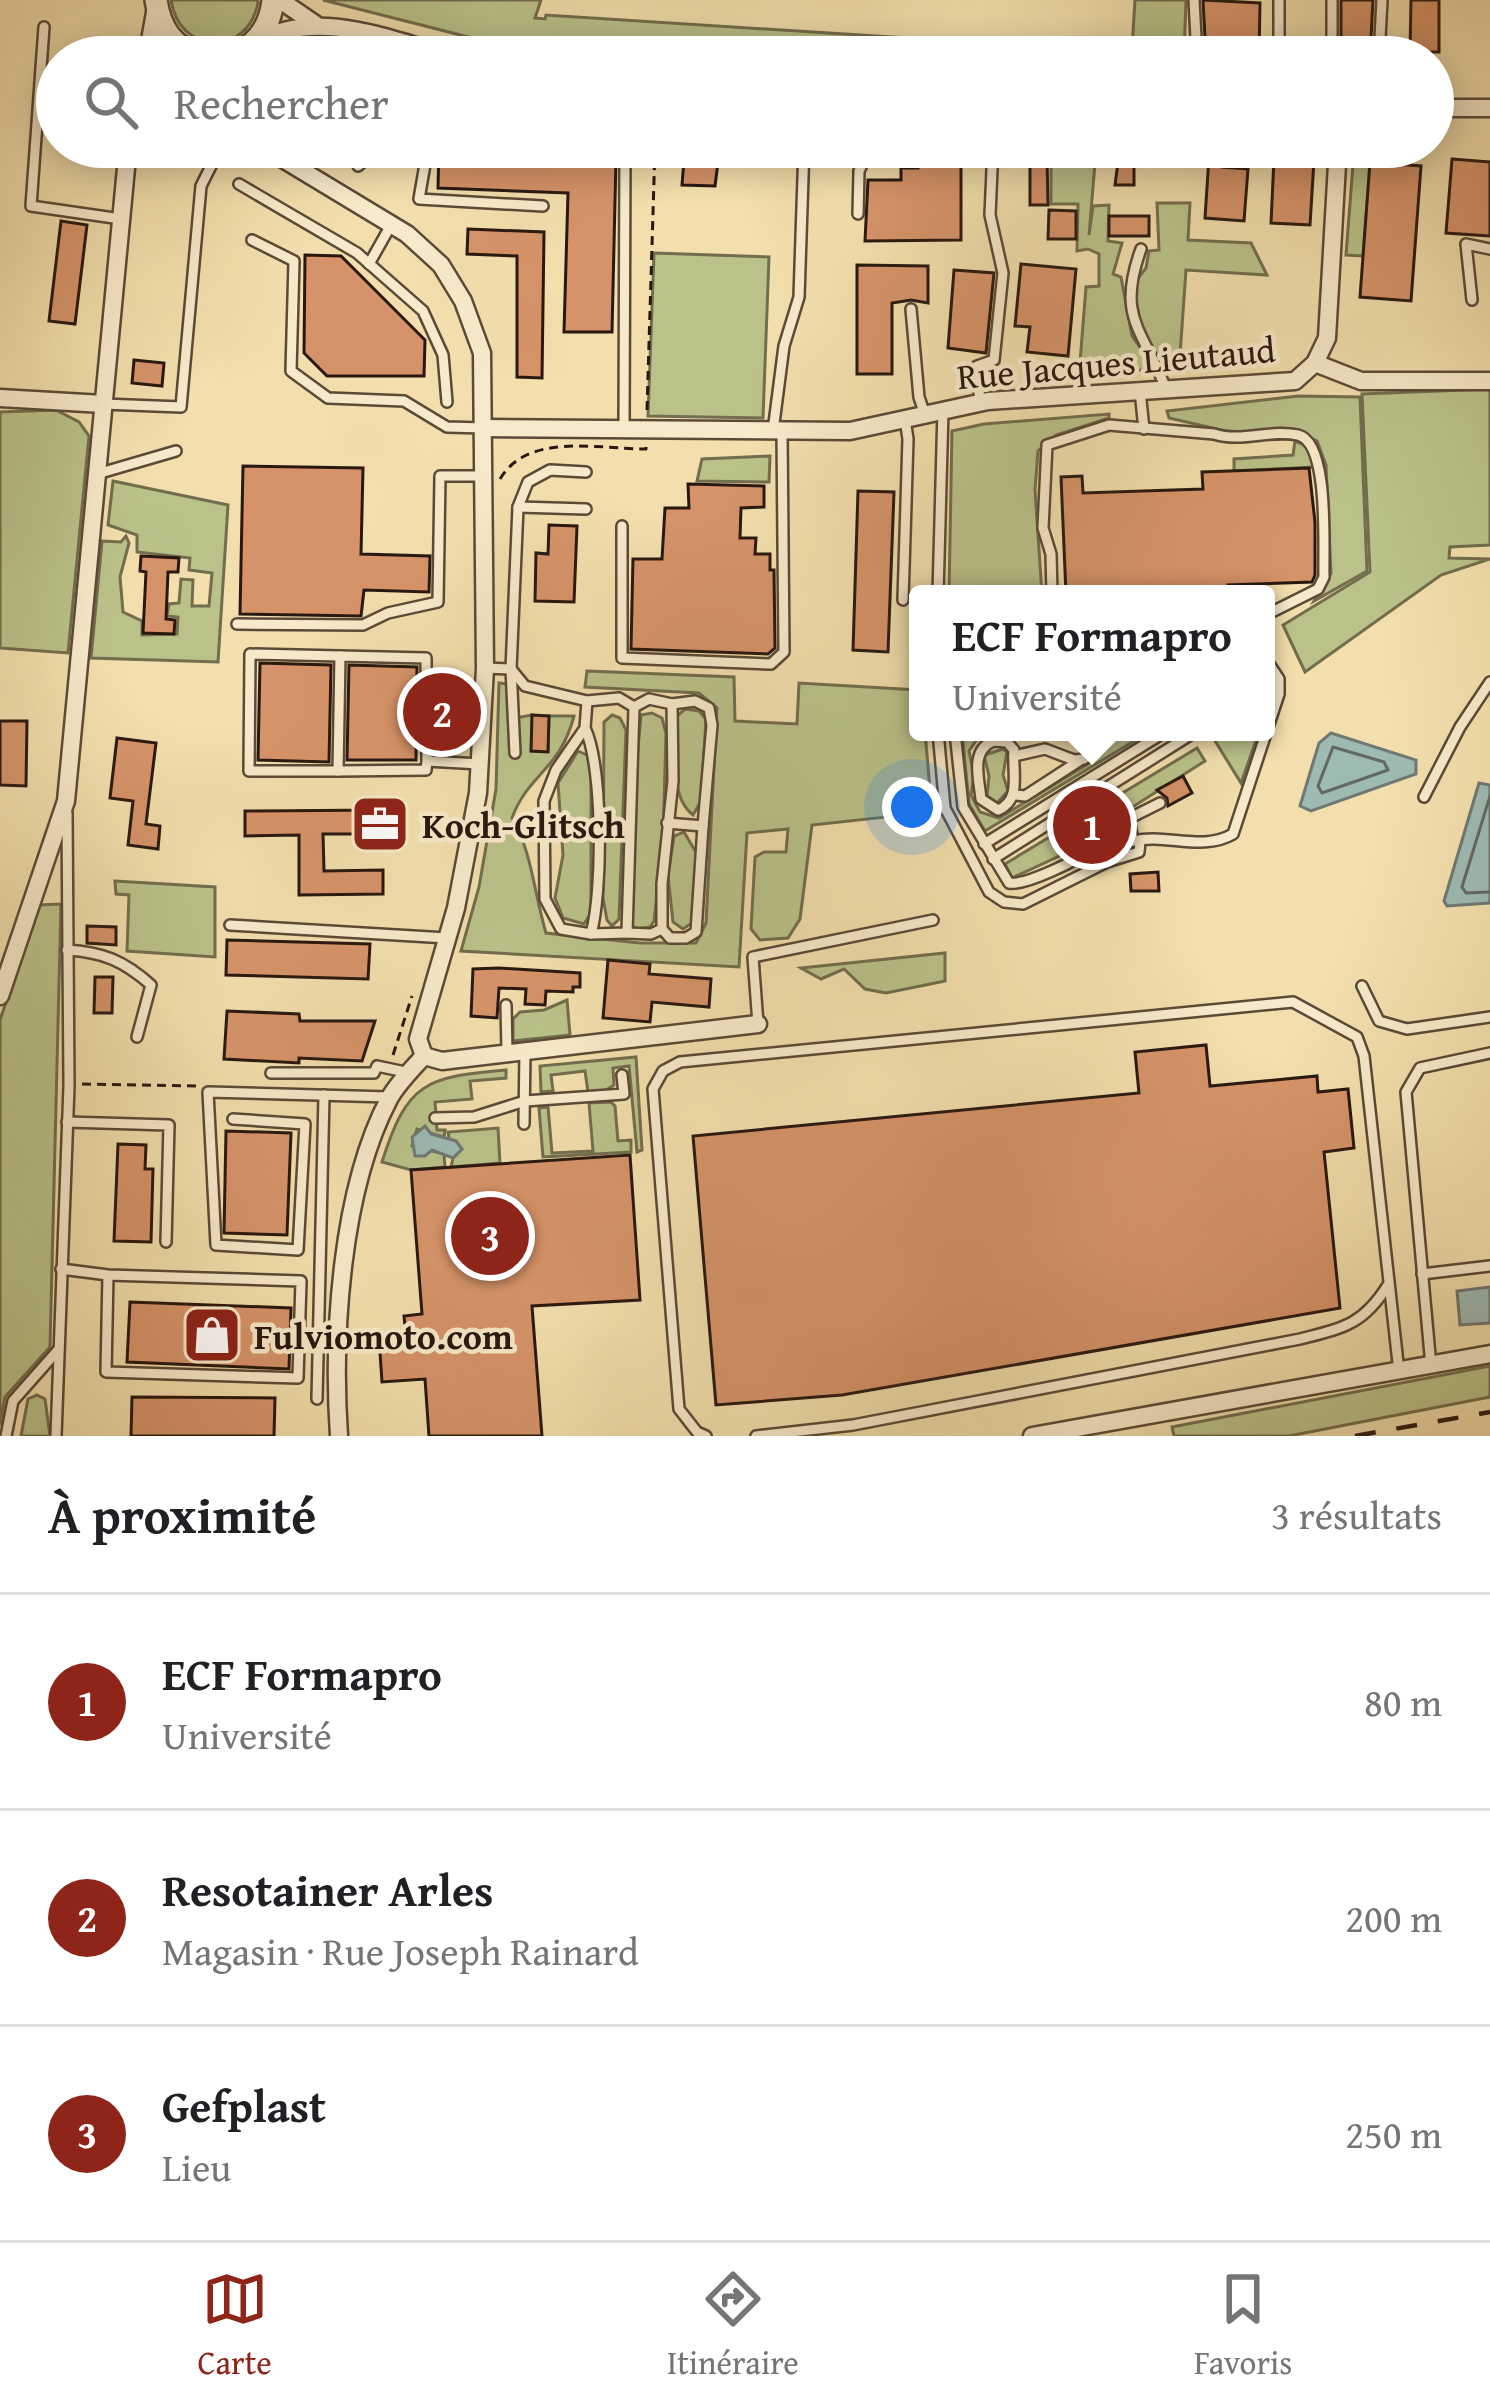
<!DOCTYPE html>
<html lang="fr">
<head>
<meta charset="utf-8">
<style>
  body { margin:0; font-family:"Gentium Book Plus",serif; background:#f2f2f2; color:#202124 }
  .you { position:absolute; left:912px; top:807px; width:42px; height:42px; margin:-30px; border:9px solid #fff; border-radius:50%; background:#1a73e8; box-shadow:0 0 0 18px #1a73e833 }
  .badge { display:grid; place-items:center; width:78px; height:78px; border-radius:50%; background:#8f2418; color:#fff; font-size:39px; font-weight:700 }
  .pin { position:absolute; translate:-50% -50%; border:6px solid #fff; box-shadow:0 3px 12px #0006 }
  .popup { position:absolute; left:909px; top:585px; width:366px; height:156px; box-sizing:border-box; display:grid; place-content:center; border-radius:12px; background:#fff; filter:drop-shadow(0 3px 9px #0005); font-size:39px; white-space:nowrap; color:#757577 }
  .popup b { font-size:45px; color:#202124 }
  .popup::after { content:''; position:absolute; left:50%; top:100%; margin-left:-24px; border:24px solid transparent; border-top-color:#fff }
  .list { margin:0; padding:0; list-style:none }
  h2 { display:flex; justify-content:space-between; align-items:center; height:156px; margin:0; padding:0 48px; font-size:51px }
  h2 small { font-size:39px; font-weight:400; color:#757577 }
  .list li { display:grid; grid-template-columns:78px 1fr auto; gap:36px; align-items:center; box-sizing:border-box; height:216px; padding:0 48px; border-top:3px solid #e0e0e0 }
  .list b { display:block; font-size:45px; white-space:nowrap }
  .list p { margin:0; font-size:39px; white-space:nowrap; color:#757577 }
  .list em { font-size:39px; font-style:normal; color:#757577 }
  .icon { flex:none; width:66px; height:66px; fill:none; stroke:currentColor; stroke-width:2; stroke-linecap:round; stroke-linejoin:round }
  .map { position:relative; flex:none; width:1490px; height:1436px; overflow:hidden }
  .search { position:absolute; background:#fff; box-shadow:0 6px 30px #0003; left:36px; right:36px; top:36px; height:132px; display:flex; align-items:center; gap:30px; box-sizing:border-box; padding:0 42px; border-radius:66px; color:#757577; font-size:45px }
  .sheet { height:804px; background:#fff }
  nav { display:flex; justify-content:space-around; align-items:center; box-sizing:border-box; height:168px; border-top:3px solid #e0e0e0; background:#fff; font-size:33px; color:#757577 }
  nav a { display:grid; justify-items:center; gap:6px }
  nav .on { color:#8f2418 }
  .map>svg:first-child { display:block }
  .green { fill:#bac28a; stroke:#726d4d; stroke-width:3 }
  .water { fill:#9dbab3; stroke:#6f7972; stroke-width:3 }
  .lines { fill:none; stroke-linecap:round; stroke-linejoin:round }
  .shore { stroke:#636962; stroke-width:3 }
  .building { fill:#d69369; stroke:#291810; stroke-width:3 }
  .service-casing { stroke:#5b4a37; stroke-width:14 }
  .minor-casing { stroke:#5b4a37; stroke-width:21 }
  .tertiary-casing { stroke:#5b4a37; stroke-width:26 }
  .path { stroke:#291810; stroke-width:3; stroke-dasharray:9 6; stroke-linecap:butt }
  .service { stroke:#f7eaca; stroke-width:9 }
  .minor { stroke:#f7eaca; stroke-width:16 }
  .tertiary { stroke:#f7eaca; stroke-width:21 }
  .rail { stroke:#291810; stroke-width:4.5; stroke-dasharray:21 21; stroke-linecap:butt }
  .labels { text-anchor:middle; dominant-baseline:central; stroke-width:9; stroke-linejoin:round; paint-order:stroke }
  .street-label { font-size:36px; fill:#291810; stroke:#f7eaca }
  .poi-label { font-size:36px; font-weight:bold; fill:#291810; stroke:#f7eaca; text-anchor:start }
</style>
</head>
<body>
<div class="map">
<svg width="1490" height="1436" viewBox="0 0 1490 1436">
  <rect width="100%" height="100%" fill="#f2dfad"/>
  <filter id="stains"><feTurbulence type="fractalNoise" baseFrequency=".00167" numOctaves="4"/><feColorMatrix values="0 0 0 0 .2 0 0 0 0 .09 0 0 0 0 .02 0 0 0 .5 -.17"/></filter>
  <radialGradient id="worn" r=".72"><stop offset=".6" stop-color="#630" stop-opacity="0"/><stop offset="1" stop-color="#630" stop-opacity=".3"/></radialGradient>
  <!-- green -->
  <g class="green">
    <path d="M171 0H257L258 2C249 57 179 56 171 0Z"/>
    <polygon points="323,0 541,0 535,18 545,19 546,15 1126,52 1126,57 547,57"/>
    <polygon points="1135,0 1186,0 1184,57 1137,57 1137,49 1132,49"/>
    <polygon points="1095,163 1089,235 1093,206 1109,205 1108,241 1122,243 1113,274 1121,277 1132,336 1155,369 1079,375 1086,287 1099,286 1099,254 1088,249 1077,251 1078,204 1051,204 1051,164"/>
    <polygon points="1353,165 1370,167 1363,256 1346,255"/>
    <polygon points="1157,203 1190,203 1188,240 1251,243 1267,275 1186,270 1179,369 1165,370 1136,322 1135,282 1146,268 1149,251 1159,250"/>
    <polygon points="654,253 769,257 763,418 648,416"/>
    <polygon points="1490,389 1490,545 1450,547 1449,558 1490,559 1441,575 1305,672 1283,625 1370,572 1362,394"/>
    <polygon points="1298,396 1360,397 1367,571 1314,601 1331,573 1326,465 1317,441 1292,431 1230,432 1169,418 1167,411"/>
    <polygon points="56,410 79,422 89,436 68,653 0,648 0,412"/>
    <polygon points="1109,414 1109,418 1056,435 1038,451 1035,490 1042,594 949,594 952,431 984,424"/>
    <polygon points="1295,441 1309,447 1316,467 1234,471 1234,459 1293,455"/>
    <polygon points="770,456 769,482 697,481 702,459"/>
    <polygon points="113,481 228,505 218,662 91,658 102,541 121,542 126,536 129,543 120,577 123,612 142,621 142,635 177,634 178,617 167,616 169,604 179,603 181,579 193,580 192,606 209,606 212,573 189,570 190,558 137,552 137,535 108,525"/>
    <path d="M587 671 734 677 735 721 797 724 799 683 918 690V732H925L932 812 812 825 800 919 788 938 760 940 751 929 755 857 764 852H786L788 829 747 833 739 967 461 951 479 887 496 789 499 683 508 684 510 719 532 715V751H548L549 716H574C560 770 528 774 512 818 531 848 535 897 546 933L640 943H696L706 923 717 708 699 693 585 687Z"/>
    <path d="M685 709 699 711 706 719 701 801 693 815C667 795 678 745 677 716Z"/>
    <polygon points="652,713 662,718 666,733 663,842 654,921 650,927 636,929 629,923 631,826 641,715"/>
    <polygon points="612,715 620,718 626,730 619,919 612,926 607,920 603,898 604,722"/>
    <polygon points="962,732 982,732 969,751 974,776 971,795 980,812 999,818 1093,761 1099,738 1095,732 1149,732 985,831 969,804"/>
    <polygon points="1219,732 1259,732 1241,783 1212,736"/>
    <polygon points="1197,748 1205,761 1104,825 1094,840 1012,878 1005,864"/>
    <polygon points="1003,749 1007,752 1003,775 1008,791 997,803 987,796 989,776 984,755"/>
    <polygon points="578,751 591,757 591,913 584,924 563,918 555,898 563,855 558,783"/>
    <polygon points="684,832 697,854 692,923 683,929 673,922 668,876 674,836"/>
    <polygon points="115,881 215,887 215,957 127,951 129,895 116,894"/>
    <polygon points="61,904 50,1347 5,1397 0,1425 0,1020 39,905"/>
    <polygon points="945,953 945,981 886,993 865,989 844,969 821,979 801,968"/>
    <polygon points="567,1000 570,1035 513,1041 513,1019 520,1012 544,1010"/>
    <polygon points="636,1057 642,1150 637,1152 629,1066 613,1068 614,1085 606,1090 588,1092 585,1071 551,1075 553,1091 541,1092 540,1066"/>
    <path d="M506 1070V1078L470 1081 472 1099 435 1102 437 1130H445L444 1137 417 1129 412 1146 444 1154 445 1167 411 1170 382 1162C407 1082 426 1077 506 1070Z"/>
    <polygon points="611,1102 615,1106 618,1141 631,1140 631,1152 543,1157 539,1108 548,1107 552,1153 593,1151 589,1103"/>
    <polygon points="498,1128 500,1163 451,1167 453,1158 462,1149 456,1141 449,1139 448,1132"/>
    <polygon points="1490,1366 1490,1397 1289,1436 1174,1436 1172,1427"/>
    <polygon points="37,1395 45,1399 50,1436 21,1436 28,1399"/>
  </g>
  <!-- water -->
  <g class="water">
    <polygon points="1331,733 1416,760 1416,774 1311,811 1300,806 1319,743"/>
    <polygon points="1479,783 1490,785 1490,903 1447,906 1444,901"/>
    <polygon points="425,1126 431,1134 456,1141 462,1149 453,1158 432,1150 425,1156 415,1156 412,1137"/>
    <polygon points="1490,1287 1490,1323 1460,1325 1457,1291"/>
  </g>
  <g class="lines">
    <!-- shore -->
    <g class="shore">
      <polygon points="1333,747 1384,762 1388,770 1322,793 1318,786"/>
      <polyline points="1490,796 1462,887 1466,893 1490,892"/>
    </g>
  </g>
  <!-- building -->
  <g class="building">
    <polygon points="1203,0 1260,3 1259,57 1206,57"/>
    <polygon points="1341,0 1373,0 1370,57 1341,57"/>
    <polygon points="1411,0 1439,0 1439,52 1410,52"/>
    <polygon points="439,147 476,147 476,154 616,158 612,332 564,332 568,193 438,188"/>
    <polygon points="701,147 720,147 715,186 682,185 684,160 699,161"/>
    <polygon points="1120,147 1134,147 1134,185 1115,185"/>
    <polygon points="949,154 950,163 961,163 961,240 865,241 868,180 901,180 901,168 918,168 918,159"/>
    <polygon points="1030,156 1047,156 1048,205 1030,205"/>
    <polygon points="1209,157 1222,158 1222,167 1248,169 1244,221 1205,218"/>
    <polygon points="1274,158 1314,160 1310,225 1271,223"/>
    <polygon points="1452,159 1490,162 1490,236 1446,233"/>
    <polygon points="1370,162 1421,166 1411,301 1360,297"/>
    <polygon points="1049,210 1076,211 1076,239 1048,239"/>
    <rect x="1109" y="216" width="40" height="20"/>
    <polygon points="61,221 87,225 75,324 49,321"/>
    <polygon points="468,229 544,232 542,378 517,377 517,256 467,254"/>
    <polygon points="305,255 341,256 425,340 424,376 327,376 304,353"/>
    <polygon points="1021,264 1076,269 1068,356 1027,352 1030,327 1015,326"/>
    <polygon points="857,265 928,266 928,303 911,300 892,303 892,374 857,374"/>
    <polygon points="954,270 994,273 986,353 948,348"/>
    <polygon points="134,360 164,363 162,386 132,383"/>
    <polygon points="243,466 363,468 361,554 430,556 429,592 364,590 361,616 240,614"/>
    <polygon points="1309,468 1315,522 1315,575 1312,582 1228,585 1228,594 1066,594 1061,477 1082,476 1083,493 1203,489 1202,472"/>
    <polygon points="688,484 764,486 764,507 741,508 740,538 756,538 755,554 770,554 770,570 774,570 775,648 768,654 631,649 633,559 662,559 665,508 689,508"/>
    <polygon points="858,491 894,492 888,652 853,650"/>
    <polygon points="549,525 577,526 574,602 535,601 536,553 548,554"/>
    <polygon points="141,556 179,558 178,572 168,572 166,619 175,620 174,634 143,633 146,572 140,571"/>
    <polygon points="260,663 331,665 329,762 258,760"/>
    <polygon points="349,665 417,667 416,760 347,760"/>
    <polygon points="532,715 549,716 548,752 531,751"/>
    <polygon points="0,721 27,721 26,786 0,785"/>
    <polygon points="117,738 156,743 146,824 160,826 158,849 128,845 133,801 110,798"/>
    <polygon points="1183,776 1192,793 1168,806 1167,798 1157,790"/>
    <polygon points="383,810 383,834 323,834 324,871 383,870 383,894 299,895 299,835 245,836 245,811"/>
    <polygon points="1158,872 1159,891 1131,891 1130,874"/>
    <polygon points="87,926 116,927 116,945 87,943"/>
    <polygon points="227,940 370,944 368,979 226,975"/>
    <polygon points="608,960 650,964 649,974 711,979 709,1007 652,1002 650,1022 603,1018"/>
    <polygon points="499,968 580,973 580,987 573,987 573,992 546,991 545,1005 525,1004 526,989 499,988 497,1018 471,1016 473,969"/>
    <polygon points="95,977 113,977 112,1013 94,1013"/>
    <polygon points="227,1011 299,1014 300,1021 375,1021 362,1061 299,1058 299,1063 224,1059"/>
    <polygon points="1206,1045 1210,1086 1317,1076 1318,1092 1348,1089 1354,1148 1324,1152 1340,1308 842,1395 716,1405 693,1136 1139,1093 1135,1052"/>
    <polygon points="226,1131 291,1133 287,1235 224,1233"/>
    <polygon points="118,1144 146,1145 145,1169 153,1169 151,1242 114,1241"/>
    <polygon points="630,1155 640,1300 532,1306 542,1436 429,1436 425,1379 382,1382 379,1338 406,1336 404,1316 422,1314 411,1170"/>
    <polygon points="130,1302 291,1308 289,1369 127,1362"/>
    <polygon points="132,1397 275,1398 274,1436 131,1436"/>
  </g>
  <g class="lines">
    <defs>
      <g id="service">
        <polyline points="1194,0 1197,57"/>
        <polyline points="1279,0 1279,57"/>
        <polyline points="44,27 31,206 121,219"/>
        <polyline points="1332,57 1332,0"/>
        <polyline points="1379,57 1382,0"/>
        <polyline points="428,147 419,199 543,206"/>
        <polyline points="869,147 936,147"/>
        <polyline points="358,166 380,147"/>
        <polyline points="239,184 357,253 423,311 443,355 447,402"/>
        <polyline points="858,214 859,171 869,150"/>
        <polyline points="252,240 294,261 291,371 328,398 404,401 447,427 484,428"/>
        <path d="M1141 249C1116 318 1143 329 1166 389"/>
        <polyline points="369,264 391,225"/>
        <polyline points="1472,300 1466,244 1490,249"/>
        <polyline points="911,309 919,397 925,415"/>
        <polyline points="1140,391 1144,429"/>
        <polyline points="980,403 977,366 994,360 1003,273 990,215 993,147"/>
        <polyline points="103,404 181,407 201,186 213,162 228,147"/>
        <polyline points="624,429 625,147"/>
        <polyline points="773,431 784,346 799,297 804,147"/>
        <polyline points="97,474 176,451"/>
        <polyline points="518,507 586,509"/>
        <polyline points="622,526 622,658 771,664 784,652 782,431"/>
        <polyline points="938,594 943,410"/>
        <path d="M1052 594 1051 554 1043 528 1047 445 1109 425 1214 434C1242 443 1270 429 1298 435 1330 442 1323 549 1324 577L1318 589 1266 615"/>
        <polyline points="903,600 908,439 905,419"/>
        <polyline points="237,624 363,625 388,613 438,602 440,476 484,476"/>
        <path d="M485 668 511 669 525 686 587 701 585 728 556 770 544 801 545 899 561 929 591 934C603 891 603 767 585 728"/>
        <polyline points="587,701 619,698 634,707 627,933 591,934"/>
        <polyline points="426,702 483,702"/>
        <polyline points="938,732 945,808 989,892 1004,902 1023,904 1107,862 1139,852 1140,841"/>
        <path d="M955 732 963 807 1009 883C1025 886 1079 860 1092 848 1104 839 1106 828 1121 820L1130 824 1133 841"/>
        <path d="M993 741 1007 742 1014 750C1012 773 1022 800 998 810L981 799C979 778 970 751 993 741Z"/>
        <polyline points="515,753 511,669 518,507 528,482 550,470 586,472"/>
        <polyline points="1014,756 1045,749 1074,760 1084,759 1091,750 1084,732"/>
        <polyline points="427,761 426,658 340,656 338,771 426,770 427,761 480,764"/>
        <polyline points="338,771 249,771 250,654 340,656"/>
        <polyline points="1015,795 1025,796 1079,761"/>
        <polyline points="1424,797 1460,727 1490,682"/>
        <polyline points="1126,820 1160,803"/>
        <polyline points="667,823 703,826 712,725 709,708 695,701 672,704"/>
        <polyline points="984,844 1165,732"/>
        <path d="M1094 848C1110 849 1119 845 1133 841 1166 833 1202 852 1233 834L1279 694V679L1266 659"/>
        <polyline points="993,859 1195,732"/>
        <polyline points="230,925 447,938"/>
        <polyline points="662,929 670,938 686,938 696,932 703,826"/>
        <polyline points="627,933 651,934 662,929 662,884 673,781 672,704 649,699 634,707"/>
        <path d="M67 950C103 952 124 961 151 985L137 1037"/>
        <polyline points="1362,986 1379,1021 1407,1029 1490,1017"/>
        <polyline points="506,1005 507,1052"/>
        <polyline points="758,1024 753,957 933,920"/>
        <polyline points="271,1073 374,1073 377,1066 410,1073"/>
        <polyline points="435,1118 474,1117 525,1101 624,1094 622,1075"/>
        <polyline points="233,1119 305,1124 298,1250 216,1245 208,1092 389,1097"/>
        <polyline points="67,1122 169,1125 166,1242"/>
        <polyline points="524,1124 525,1050"/>
        <polyline points="61,1269 108,1275 301,1281 298,1378 106,1372 108,1275"/>
        <polyline points="1422,1274 1490,1266"/>
        <polyline points="1431,1366 1406,1092 1420,1068 1490,1053"/>
        <polyline points="317,1399 324,1095"/>
        <polyline points="6,1436 13,1401 59,1349"/>
        <polyline points="56,1436 69,1086 67,813"/>
        <polyline points="706,1436 697,1432 679,1409 653,1089 663,1071 680,1062 1293,1002 1357,1037 1364,1056 1399,1372"/>
        <path d="M756 1436 853 1425 1300 1339C1343 1328 1363 1325 1388 1285"/>
      </g>
      <g id="minor">
        <polyline points="280,0 315,24"/>
        <path d="M257 41C321 8 389 40 454 57"/>
        <polyline points="147,57 156,7"/>
        <polyline points="159,57 191,54"/>
        <polyline points="1433,108 1490,108"/>
        <polyline points="263,147 407,234 441,265 463,301 482,353 485,668 478,793 456,908 418,1039 424,1056"/>
        <polyline points="1315,363 1361,381 1490,381"/>
        <polyline points="0,398 103,404"/>
        <polyline points="484,428 850,431 988,401 1295,381 1315,363 1327,338 1338,147"/>
        <polyline points="0,996 66,801 128,147"/>
        <polyline points="424,1056 442,1061 758,1024"/>
        <path d="M339 1436C332 1335 341 1190 389 1099 397 1084 412 1069 424 1056"/>
        <polyline points="1032,1436 1490,1354"/>
      </g>
      <g id="tertiary">
        <path d="M156 0C160 29 173 47 201 57"/>
        <path d="M227 57C255 48 270 29 273 0"/>
      </g>
    </defs>
    <!-- service casing -->
    <use href="#service" class="service-casing"/>
    <!-- minor casing -->
    <use href="#minor" class="minor-casing"/>
    <!-- tertiary casing -->
    <use href="#tertiary" class="tertiary-casing"/>
    <!-- path -->
    <g class="path">
      <polyline points="647,410 655,147"/>
      <path d="M500 479C528 432 598 449 646 449V443"/>
      <polyline points="393,1055 412,996"/>
      <polyline points="82,1084 199,1086"/>
    </g>
    <!-- service -->
    <use href="#service" class="service"/>
    <!-- minor -->
    <use href="#minor" class="minor"/>
    <!-- tertiary -->
    <use href="#tertiary" class="tertiary"/>
    <!-- rail -->
    <polyline class="rail" points="1355,1436 1490,1412"/>
  </g>
  <!-- icons -->
  <defs>
    <symbol id="office-square" viewBox="-11 -11 22 22"><rect x="-9" y="-9" width="18" height="18" rx="4" fill="#8f2418" stroke="#f7eaca"/><path d="M-6-3h4V-5.5h4V-3h4V5H-6ZM-1-4.5V-3h2v-1.5ZM-6 0V1H6V0Z" fill="#fff"/></symbol>
    <symbol id="shop-square" viewBox="-11 -11 22 22"><rect x="-9" y="-9" width="18" height="18" rx="4" fill="#8f2418" stroke="#f7eaca"/><path d="M-5-2.5h2.3a2.7 3.5 0 0 1 5.4 0H5L5.5 6h-11ZM-1.5-2.5h3a1.5 2.3 0 0 0-3 0Z" fill="#fff"/></symbol>
  </defs>
  <g fill-rule="evenodd">
    <use href="#office-square" x="347" y="791" width="66" height="66"/>
    <use href="#shop-square" x="179" y="1302" width="66" height="66"/>
  </g>
  <g class="labels">
    <!-- street labels -->
    <g class="street-label">
      <text transform="translate(1116 362) rotate(-5)">Rue Jacques Lieutaud</text>
    </g>
    <!-- poi labels -->
    <g class="poi-label">
      <text x="422" y="824">Koch-Glitsch</text>
      <text x="254" y="1335">Fulviomoto.com</text>
    </g>
  </g>
  <rect width="100%" height="100%" filter="url(#stains)"/>
  <rect width="100%" height="100%" fill="url(#worn)"/>
</svg>
<div class="you"></div>
<div class="pin badge" style="left:1092px;top:825px">1</div>
<div class="popup"><b>ECF Formapro</b>Université</div>
<div class="pin badge" style="left:442px;top:712px">2</div>
<div class="pin badge" style="left:490px;top:1236px">3</div>
<div class="search"><svg class="icon" aria-label="search" viewBox="0 0 24 24"><circle cx="10" cy="10" r="6"/><path d="M15 15l6 6"/></svg>Rechercher</div>
</div>
<section class="sheet">
<h2>À proximité<small>3 résultats</small></h2>
<ul class="list">
<li><span class="badge">1</span><div><b>ECF Formapro</b><p>Université</p></div><em>80 m</em></li>
<li><span class="badge">2</span><div><b>Resotainer Arles</b><p>Magasin · Rue Joseph Rainard</p></div><em>200 m</em></li>
<li><span class="badge">3</span><div><b>Gefplast</b><p>Lieu</p></div><em>250 m</em></li>
</ul>
</section>
<nav>
<a class="on"><svg class="icon" aria-label="map" viewBox="0 0 24 24"><path d="M3 6l6-2 6 2 6-2v14l-6 2-6-2-6 2zM9 4v14M15 6v14"/></svg>Carte</a>
<a><svg class="icon" aria-label="directions" viewBox="0 0 24 24"><path d="M12 3l9 9-9 9-9-9zM9 14v-3h6M13 9l2 2-2 2"/></svg>Itinéraire</a>
<a><svg class="icon" aria-label="saved" viewBox="0 0 24 24"><path d="M7 4h10v16l-5-4-5 4z"/></svg>Favoris</a>
</nav>
</body>
</html>
